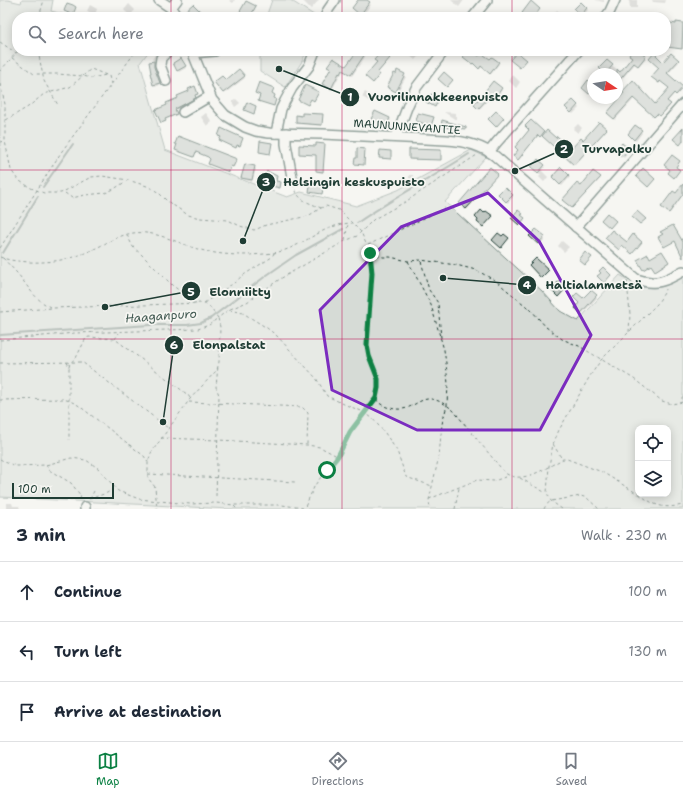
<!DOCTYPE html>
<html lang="en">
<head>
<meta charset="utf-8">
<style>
  body { margin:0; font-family:"Shantell Sans",sans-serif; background:#f2f2f3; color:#1f2937 }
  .controls { position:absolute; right:12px; bottom:12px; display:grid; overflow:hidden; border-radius:8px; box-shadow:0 2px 10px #0003 }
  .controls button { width:36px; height:36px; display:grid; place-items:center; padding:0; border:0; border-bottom:1px solid #e0e1e3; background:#fff; color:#1f2937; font:20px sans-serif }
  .compass { position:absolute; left:587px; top:68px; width:36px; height:36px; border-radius:50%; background:#fff; box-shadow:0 2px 10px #0003; rotate:102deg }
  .scale { position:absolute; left:12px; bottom:10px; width:102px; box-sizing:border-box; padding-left:4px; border:2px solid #1f3d34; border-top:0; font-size:11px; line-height:14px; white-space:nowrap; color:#1f3d34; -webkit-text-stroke:3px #f6f6f2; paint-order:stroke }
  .stop { position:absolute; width:12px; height:12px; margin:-9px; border:3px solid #0b8043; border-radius:50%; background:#fff }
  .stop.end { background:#0b8043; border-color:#fff; box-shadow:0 1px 4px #0008 }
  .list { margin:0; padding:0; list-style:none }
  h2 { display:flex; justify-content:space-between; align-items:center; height:52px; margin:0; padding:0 16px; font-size:17px }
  h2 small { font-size:13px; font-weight:400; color:#747a83 }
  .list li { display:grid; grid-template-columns:26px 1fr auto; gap:12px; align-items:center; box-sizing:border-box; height:60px; padding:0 16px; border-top:1px solid #e0e1e3 }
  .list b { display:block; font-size:15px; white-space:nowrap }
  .list em { font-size:13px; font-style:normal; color:#747a83 }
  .icon { flex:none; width:22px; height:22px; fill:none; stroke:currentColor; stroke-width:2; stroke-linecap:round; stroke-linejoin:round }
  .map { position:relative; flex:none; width:683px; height:509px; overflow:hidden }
  .search { position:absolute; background:#fff; box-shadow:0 2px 10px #0003; left:12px; right:12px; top:12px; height:44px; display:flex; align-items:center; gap:10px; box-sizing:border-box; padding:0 14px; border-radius:16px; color:#747a83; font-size:15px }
  .sheet { height:232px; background:#fff }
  nav { display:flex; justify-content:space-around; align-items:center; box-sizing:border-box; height:56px; border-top:1px solid #e0e1e3; background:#fff; font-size:11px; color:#747a83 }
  nav a { display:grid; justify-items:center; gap:2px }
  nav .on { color:#0b8043 }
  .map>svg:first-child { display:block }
  .green { fill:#d6dbd6; stroke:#7a8c85; fill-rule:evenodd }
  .shadow { fill:#0003 }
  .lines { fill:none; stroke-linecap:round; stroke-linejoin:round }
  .stream { stroke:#72847d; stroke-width:2 }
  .building { fill:#c1c8c3; stroke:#1f3d34 }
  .minor-casing { stroke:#1f3d34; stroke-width:12 }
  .path { stroke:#1f3d34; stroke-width:1; stroke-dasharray:3 3; stroke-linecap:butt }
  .minor { stroke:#f6f6f2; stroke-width:9 }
  .route { stroke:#0b8043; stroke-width:5 }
  .marked { fill:none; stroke:#7b2cbf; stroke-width:3; stroke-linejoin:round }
  .grid { fill:none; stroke:#c2185b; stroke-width:1; stroke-opacity:0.55 }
  .labels { text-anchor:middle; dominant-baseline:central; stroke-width:3.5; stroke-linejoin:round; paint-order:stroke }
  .street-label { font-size:11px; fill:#1f3d34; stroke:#f6f6f2 }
  .water-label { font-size:12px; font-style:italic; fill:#425a52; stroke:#f6f6f2 }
  .leader { fill:none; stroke:#1f3d34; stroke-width:1.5 }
  .callout-dot { fill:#1f3d34; stroke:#f6f6f2; stroke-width:1.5 }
  .mark-label { font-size:12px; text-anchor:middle; font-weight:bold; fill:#fff }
  .callout-label { font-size:12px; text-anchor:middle; font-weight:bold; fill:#1f3d34; stroke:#f6f6f2; stroke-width:3.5; stroke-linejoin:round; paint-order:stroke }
</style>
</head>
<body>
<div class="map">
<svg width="683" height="509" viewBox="0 0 683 509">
  <rect width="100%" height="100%" fill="#f6f6f2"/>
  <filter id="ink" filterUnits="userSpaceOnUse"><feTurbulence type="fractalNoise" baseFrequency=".025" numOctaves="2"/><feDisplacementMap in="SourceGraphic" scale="8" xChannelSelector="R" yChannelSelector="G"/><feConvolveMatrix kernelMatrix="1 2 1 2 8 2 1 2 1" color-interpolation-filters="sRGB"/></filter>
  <g filter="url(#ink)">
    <!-- green -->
    <g class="green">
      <path d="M0 0H8L21 3 22 0H53L51 11 74 17H17V51H119L122 53 123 51H149L140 63 165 150 287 197 301 192 356 206 398 190 471 150 486 157 445 202 542 291 560 311 578 321 620 275C646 292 656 292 683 277V509H229L0 497ZM638 428H668V494H638Z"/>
      <polygon points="272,0 290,0 317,17 266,17"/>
      <polygon points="260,51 307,51 301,63 285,87 260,71"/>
    </g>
    <!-- shadow -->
    <g class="shadow">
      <polygon points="229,0 235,0 233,3"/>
      <polygon points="302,0 319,0 311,9"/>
      <polygon points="360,0 366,0 371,5 362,16 353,8"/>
      <polygon points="451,0 464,0 459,7"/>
      <polygon points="595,0 604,0 604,2"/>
      <polygon points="629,0 637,0 637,8 630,8"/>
      <polygon points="652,0 666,0 665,3 653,2"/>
      <polygon points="581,3 588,10 583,16 577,11"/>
      <polygon points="129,4 135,10 130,16 124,10"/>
      <polygon points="90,5 97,9 95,15 87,11"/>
      <polygon points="557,10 564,16 564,17 551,17"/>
      <polygon points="666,23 677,25 677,23 683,24 683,49 668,47 670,32 666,31"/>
      <polygon points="158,51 162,51 157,56 155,69 160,85 155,87 151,74 152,74 150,63 155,62 152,59"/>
      <polygon points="358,51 366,51 363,54 365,57 352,76 343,71 341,75 340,75 332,90 324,86 323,84 331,69 329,66 347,68"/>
      <polygon points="405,51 415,52 423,51 415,60"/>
      <polygon points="461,51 471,51 479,58 499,64 491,74 482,67 480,69 474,64 473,65 465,58 465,56"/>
      <polygon points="633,51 638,51 646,58 639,66 635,64 620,81 617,79 617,74 612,74 609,72 606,74 601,70 607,62 620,73 633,58"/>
      <polygon points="390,58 378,73 380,75 374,83 366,76"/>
      <polygon points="181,59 186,68 179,72 174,64"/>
      <polygon points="678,61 679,62 667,75 683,88 677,95 675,93 667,102 670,106 661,116 658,114 655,117 634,99 615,120 609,114 625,94 655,106 670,89 661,81 659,84 653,78"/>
      <polygon points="239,70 245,78 224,94 215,82 225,81"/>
      <polygon points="398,72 406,77 397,93 389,89 388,87"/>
      <polygon points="513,75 520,82 516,88 509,81"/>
      <polygon points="494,83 502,90 496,98 492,95 479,110 476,106"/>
      <polygon points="593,85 593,92 590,95 583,88"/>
      <polygon points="195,87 198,94 183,104 184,105 175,110 177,115 165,120 166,122 162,123 156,111 168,106 190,91"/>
      <polygon points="365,92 371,96 369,101 362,97"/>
      <polygon points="236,99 240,103 235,107 232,102"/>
      <polygon points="573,101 579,108 573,114 568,109"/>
      <polygon points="444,112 456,113 456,120"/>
      <polygon points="206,113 212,122 207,126 201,117"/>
      <polygon points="322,115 322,126 297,124 297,123"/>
      <polygon points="372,119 390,119 391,120 388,125 386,123 384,126 373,121"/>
      <polygon points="443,121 466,128 466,129 442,128"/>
      <polygon points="531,121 545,134 571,151 583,141 606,130 575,165 542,135 540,137 538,135 519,160 515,157 530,130"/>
      <polygon points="578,124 582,128 578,133 573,129"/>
      <polygon points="635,126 642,133 636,141 629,134"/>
      <polygon points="176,144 236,161 234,167 231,166 229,172 210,164 211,159 210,158 196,152 194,157 177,150 178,145"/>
      <polygon points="325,145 323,173 317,172 317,155 300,153 316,147"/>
      <polygon points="622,145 629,152 624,158 618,153"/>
      <polygon points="410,150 441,150 441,160 411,160"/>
      <polygon points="544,166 545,167 542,171 548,177 544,182 539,177 541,175 534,169"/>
      <polygon points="254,167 256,169 252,182 243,179 242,177"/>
      <polygon points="593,172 601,178 572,208 563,200 581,187"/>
      <rect x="409" y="175" width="4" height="5"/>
      <polygon points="497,175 467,209 461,203"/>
      <polygon points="568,175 570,177 562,186 554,179"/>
      <polygon points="276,182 281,183 280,189 265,184"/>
      <polygon points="683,185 683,195 670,213 662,207 676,195"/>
      <polygon points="512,195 513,197 508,203 500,196"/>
      <polygon points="522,215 522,217 525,221 520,226 512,218"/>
      <polygon points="544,237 545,239 540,245 532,238"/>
      <polygon points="562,241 569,247 564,252 558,246"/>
      <polygon points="662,252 669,263 656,271 652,265 644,270 639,260 650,259"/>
      <polygon points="591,291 597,298 582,314 577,310 580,304 574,298 583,299"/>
      <polygon points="7,503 12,503 13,506 19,506 20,509 6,509"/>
      <polygon points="94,508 111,509 94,509"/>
    </g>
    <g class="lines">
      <!-- stream -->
      <g class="stream">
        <polyline points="43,187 73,144"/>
        <path d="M357 223C393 198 432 178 469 154"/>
        <polyline points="3,253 38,196"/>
        <polyline points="0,335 150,325 187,325 201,323 211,318 267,275 296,255 343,229"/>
        <polyline points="682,398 683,397"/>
      </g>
    </g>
    <!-- building -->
    <g class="building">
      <polygon points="358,0 367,0 370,2 360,15 352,8"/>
      <polygon points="246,1 256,6 250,17 247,17 239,13"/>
      <polygon points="531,1 540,9 534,17 526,17 522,13"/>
      <polygon points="581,2 587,8 581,15 574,9"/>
      <polygon points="67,3 73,5 76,7 73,15 64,11"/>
      <polygon points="193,4 203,14 200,17 191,17 185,11"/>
      <polygon points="666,22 676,24 676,22 683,23 682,49 667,47 669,32 666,31"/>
      <polygon points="357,51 361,51 365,54 351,75 342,70 340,74 339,73 331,89 322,84 331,68 327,66 333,58 346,66"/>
      <polygon points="382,51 390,58 378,72 380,74 373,83 365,76 377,62 374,60"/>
      <polygon points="459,51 472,51 479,56 481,53 490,59 492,57 499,62 490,74 481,66 479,69 473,63 472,64 463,57 464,56"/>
      <polygon points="632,51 640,51 646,56 638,66 634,63 617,83 617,69 620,72 632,57 629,55"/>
      <polygon points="517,52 527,60 520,68 510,60"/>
      <polygon points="654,53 663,62 671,53 679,60 667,73 683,87 676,95 674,93 667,101 671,104 660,116 657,114 654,117 633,98 614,119 607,113 624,93 622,92 633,80 655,104 669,88 660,81 659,83 651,77 659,68 649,59"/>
      <polygon points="181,58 186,66 177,71 173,63"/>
      <polygon points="607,60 613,65 605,74 599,68"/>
      <polygon points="154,61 154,67 160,83 153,85 150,73 151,73 149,62"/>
      <polygon points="239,69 245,76 223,93 214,82 222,76 226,80"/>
      <polygon points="397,70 405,74 396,92 387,87 394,73 396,74"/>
      <polygon points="444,72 453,80 447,87 438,79"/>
      <polygon points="588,80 593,84 593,89 589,94 582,88"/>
      <polygon points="493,81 502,88 495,98 491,95 478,109 474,105"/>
      <polygon points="259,82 274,88 272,93 275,95 274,98 276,99 274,106 258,101 260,95 255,93"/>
      <polygon points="305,85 319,92 314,101 311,99 308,105 298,100"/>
      <polygon points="195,86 198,94 195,95 196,98 175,109 177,114 165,119 166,121 161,123 155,110 167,105 166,103 178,98 177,96 189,91 188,89"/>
      <polygon points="431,94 439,99 435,107 426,102"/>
      <polygon points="573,100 578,105 571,113 565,107"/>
      <polygon points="247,102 256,106 254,114 244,110"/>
      <polygon points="375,111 390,118 387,124 384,122 383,125 371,119"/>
      <polygon points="496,111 504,118 496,127 488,119"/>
      <polygon points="302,113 323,114 322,125 296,123 296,115 302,116"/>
      <polygon points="418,113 434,117 431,126 416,121"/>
      <polygon points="442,120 466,127 466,129 441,127"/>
      <polygon points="531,120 544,132 540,137 538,135 518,160 513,156 518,150 515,147 529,130 525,126"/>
      <polygon points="599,122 607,129 574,165 542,136 547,130 556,138 557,136 571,149 581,138 583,140"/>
      <polygon points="635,125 642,130 634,140 628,134"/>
      <polygon points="221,128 243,138 240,146 237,145 236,148 219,140 221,137 218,136"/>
      <polygon points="683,128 683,141 680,145 673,139"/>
      <polygon points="178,136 237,159 233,167 231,166 229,172 208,164 210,159 208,157 196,152 194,157 175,150 177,144 175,144"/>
      <polygon points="260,141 272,143 270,154 259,152"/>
      <polygon points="316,143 325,144 323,172 316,171 316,155 299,154 299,145 316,146"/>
      <polygon points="622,143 629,149 622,157 615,151"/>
      <polygon points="357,148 365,149 364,165 354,164 355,158 357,158"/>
      <polygon points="409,149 441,150 441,160 409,159"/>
      <polygon points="380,150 391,151 391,159 379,158"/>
      <polygon points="672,155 680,161 676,167 680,170 674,178 668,173 670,170 664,165"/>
      <polygon points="538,159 545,165 538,173 531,167"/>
      <polygon points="245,164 255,166 252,180 241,178"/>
      <polygon points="490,167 498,174 466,209 459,203"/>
      <polygon points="561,167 569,175 560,185 552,177"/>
      <polygon points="643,168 655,179 648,187 636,176"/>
      <polygon points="267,171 277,176 276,181 281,182 280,188 263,184"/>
      <polygon points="593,171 601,177 572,208 562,200 577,183 581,186"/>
      <polygon points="311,181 324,183 322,194 309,192"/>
      <polygon points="683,184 683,194 669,213 661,207 673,191 676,193"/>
      <polygon points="505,187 513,195 506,202 498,194"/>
      <polygon points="481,210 484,213 486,211 493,216 483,227 477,222 478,220 475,217"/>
      <polygon points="518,210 523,214 521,215 525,218 519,225 511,218"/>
      <polygon points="637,211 646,219 640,224 632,217"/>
      <polygon points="607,213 616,221 610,228 601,220"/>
      <polygon points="673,225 683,242 683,258 675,241 664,247 658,237 663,234 660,232"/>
      <polygon points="536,229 545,236 538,244 529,236"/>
      <polygon points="612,230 627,242 633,234 642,242 632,254 622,245 619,250 605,238"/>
      <polygon points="498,233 502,236 504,234 509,238 501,248 492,240"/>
      <polygon points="662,251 669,262 655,271 651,265 643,270 637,260 648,254 650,258"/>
      <polygon points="585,252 592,257 585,265 579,260"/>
      <polygon points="536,258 549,270 541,278 529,265"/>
      <polygon points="603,267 611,275 604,283 597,276 601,273 599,271"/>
      <polygon points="560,280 567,287 558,297 551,290"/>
      <polygon points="591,290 597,295 581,313 575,308 579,303 573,297 577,293 583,298"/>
    </g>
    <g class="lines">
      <defs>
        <g id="minor">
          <polyline points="159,0 171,8"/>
          <polyline points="177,17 171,8 177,0"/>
          <polyline points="325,17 328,10 335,0"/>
          <polyline points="473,17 487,0"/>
          <polyline points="606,17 610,11 615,0"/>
          <path d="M192 51 212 100 225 115 245 127 256 131 269 133 323 134 446 140C464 141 481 145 495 156L636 279C656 286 666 281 683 271"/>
          <polyline points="193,53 215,51"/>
          <polyline points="166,81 160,65 161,58 168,51"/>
          <polyline points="183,112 210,96"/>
          <polyline points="276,133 281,109 285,101 292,88 309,66 315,51"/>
          <polyline points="286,133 286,144 292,177"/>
          <polyline points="396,137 408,105 416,88 444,51"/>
          <polyline points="489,152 497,142 578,51"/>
          <polyline points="576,227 683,104"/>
          <polyline points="85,507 85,509"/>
        </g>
      </defs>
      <!-- minor casing -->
      <use href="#minor" class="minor-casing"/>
      <!-- path -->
      <g class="path">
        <polyline points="39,17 44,0"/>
        <polyline points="0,42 16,53"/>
        <polyline points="38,51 44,81 58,105"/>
        <polyline points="12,58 34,74 57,74 83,76 92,78 106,75"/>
        <polyline points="0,71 18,51"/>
        <polyline points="0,84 5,104 5,141 11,170 18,180 31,188 44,193 61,193 91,177 102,176 128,180 150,187 159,193 167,201 188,215 200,218 228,220 240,226 254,230 257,229 266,225 308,216 321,208 326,206 339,210 361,232 370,253 372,273 367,345 369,356 378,379 378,388 376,398 350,432 337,456 315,485 304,509"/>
        <polyline points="6,120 28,107 44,94 70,87 91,69 109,76 111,84"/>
        <polyline points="0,142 4,141"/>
        <path d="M294 184C297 201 306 201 321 208"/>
        <polyline points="65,193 72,198 85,195 105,193 114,189 128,180"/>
        <polyline points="127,235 133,247 142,255 172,285 197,304"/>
        <polyline points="345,240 348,224"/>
        <polyline points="368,245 445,208"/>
        <polyline points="0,248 62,151 136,51"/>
        <polyline points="371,253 383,257 390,257 408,261 421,260 456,265 476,270 496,281 532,311 546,327 562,339 579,346 634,379 662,401 672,404 683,402"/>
        <path d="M0 257C10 261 19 261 29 262 53 263 73 259 94 249 107 243 119 235 133 233 156 230 179 244 201 250 223 256 250 256 273 253 302 249 321 224 352 223"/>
        <path d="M3 258C10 266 18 273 24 282 33 294 38 301 52 308"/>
        <polyline points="408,261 431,305 444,350 446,363 448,384 447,405 442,424 439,456 429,500 430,509"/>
        <polyline points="421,261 429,290 438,303 441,338"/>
        <polyline points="627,281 630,314 629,332"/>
        <polyline points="204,303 234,283 242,276 272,257 274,253"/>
        <polyline points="229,310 243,313 267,328 277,336 316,378 327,396 346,405 364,412 372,418 385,433 397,451 406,477 432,486"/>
        <polyline points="0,312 53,308 202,303 209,306 218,318 228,310 247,302 280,279 345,241 357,236 374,219 405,202 477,155"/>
        <polyline points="115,339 119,333"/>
        <polyline points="0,340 75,333 198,329 209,325 218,318 220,327 219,362 217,370 190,399 151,453 148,462 148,478 155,487 157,509"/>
        <polyline points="67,362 69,367 69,440"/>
        <polyline points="0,363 82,362 168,428"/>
        <polyline points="69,367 70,363 76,358 86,338 89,337 115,339 188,395 190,398"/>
        <path d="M376 399C381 408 398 411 407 408 415 405 422 398 431 399 439 400 447 405 453 410L505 473C523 485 545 468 563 459H567L602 472 638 494"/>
        <polyline points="0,400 63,399 70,401 78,405 144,456 148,462"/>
        <polyline points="189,402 302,407 308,413 307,444"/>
        <polyline points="161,438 218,440 307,445 320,447 337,456"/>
        <polyline points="553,444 562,459"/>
        <polyline points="0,459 7,463 17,466 46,465 71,458 86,460 98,468 118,491 139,499 190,504 216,503 234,505 282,505 303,508"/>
        <polyline points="46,465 49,470 71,483 81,496 80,499"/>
        <polyline points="148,474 295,482"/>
        <polyline points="520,478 546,493"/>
        <path d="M639 494C655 506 662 509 683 505"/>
        <polyline points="216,496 219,395 216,387 218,366"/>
        <polyline points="89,499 107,493 113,489"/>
        <polyline points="90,499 94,491"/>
        <polyline points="429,499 477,480 494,481 508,476"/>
        <polyline points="234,506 237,509"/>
        <polyline points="455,509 459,488"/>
        <polyline points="544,509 546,505 551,501 581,496 587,498 599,509"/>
        <polyline points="562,509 551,501 547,493 549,466 553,444 559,430 590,376 601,360 657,304 664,293 665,289"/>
      </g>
      <!-- minor -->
      <use href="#minor" class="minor"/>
    </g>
  </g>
  <g class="lines" filter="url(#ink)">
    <!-- route -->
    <polyline class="route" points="327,470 338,456 350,432 376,398 378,388 378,379 369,356 367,345 372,273 370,253"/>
  </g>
  <!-- marked area -->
  <path d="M0 0H683V509H0ZM488 193 539 241 591 335 540 430H417L332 390 320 310 401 227Z" fill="#f6f6f2" fill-opacity=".55" fill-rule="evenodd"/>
  <path class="marked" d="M488 193 539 241 591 335 540 430H417L332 390 320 310 401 227Z"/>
  <!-- grid -->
  <path class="grid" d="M171 0V17M342 0V17M512 0V17M171 51V509M342 51V509M512 51V509M0 170H683M0 339H683"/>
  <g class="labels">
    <!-- street labels -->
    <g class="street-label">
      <text transform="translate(407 127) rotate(4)">MAUNUNNEVANTIE</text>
    </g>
    <!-- water labels -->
    <g class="water-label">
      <text transform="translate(161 316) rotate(-4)">Haaganpuro</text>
    </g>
  </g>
  <!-- callouts -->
  <path class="leader" d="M279 69L350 97M515 171L564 149M243 241L266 182M443 278L527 285M105 307L191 291M163 422L174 345"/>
  <g class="callout-dot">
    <circle cx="279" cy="69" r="4"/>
    <circle cx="515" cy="171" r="4"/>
    <circle cx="243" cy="241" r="4"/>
    <circle cx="443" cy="278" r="4"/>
    <circle cx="105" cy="307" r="4"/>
    <circle cx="163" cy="422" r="4"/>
    <circle cx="350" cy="97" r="10"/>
    <circle cx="564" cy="149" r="10"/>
    <circle cx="266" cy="182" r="10"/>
    <circle cx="527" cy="285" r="10"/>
    <circle cx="191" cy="291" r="10"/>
    <circle cx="174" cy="345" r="10"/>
  </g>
  <g class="mark-label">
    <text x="350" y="101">1</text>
    <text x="564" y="153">2</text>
    <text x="266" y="186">3</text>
    <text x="527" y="289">4</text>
    <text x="191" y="296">5</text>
    <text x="174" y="349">6</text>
  </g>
  <g class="callout-label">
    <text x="438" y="101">Vuorilinnakkeenpuisto</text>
    <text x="617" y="153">Turvapolku</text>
    <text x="354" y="186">Helsingin keskuspuisto</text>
    <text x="594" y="289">Haltialanmetsä</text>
    <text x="240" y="296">Elonniitty</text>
    <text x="229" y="349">Elonpalstat</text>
  </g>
</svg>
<div class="controls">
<button><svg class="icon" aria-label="locate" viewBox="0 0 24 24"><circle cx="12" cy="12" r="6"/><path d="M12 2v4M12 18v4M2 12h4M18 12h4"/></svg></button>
<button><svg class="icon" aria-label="layers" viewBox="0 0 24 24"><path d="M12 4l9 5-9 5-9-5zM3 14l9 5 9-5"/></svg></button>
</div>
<svg class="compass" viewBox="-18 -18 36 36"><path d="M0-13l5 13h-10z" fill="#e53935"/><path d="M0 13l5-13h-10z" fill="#747a83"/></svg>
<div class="scale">100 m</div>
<div class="stop" style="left:327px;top:470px"></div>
<div class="stop end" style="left:370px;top:253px"></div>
<div class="search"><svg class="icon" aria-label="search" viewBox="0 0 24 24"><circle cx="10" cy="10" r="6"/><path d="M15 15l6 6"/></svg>Search here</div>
</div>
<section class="sheet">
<h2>3 min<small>Walk · 230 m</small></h2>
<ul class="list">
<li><svg class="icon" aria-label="ahead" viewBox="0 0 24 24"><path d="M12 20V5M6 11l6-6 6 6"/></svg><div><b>Continue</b></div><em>100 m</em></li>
<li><svg class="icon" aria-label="left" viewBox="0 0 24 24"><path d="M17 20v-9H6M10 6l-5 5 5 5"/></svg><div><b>Turn left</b></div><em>130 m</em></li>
<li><svg class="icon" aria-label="arrive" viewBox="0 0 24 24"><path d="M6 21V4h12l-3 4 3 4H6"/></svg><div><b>Arrive at destination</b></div></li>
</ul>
</section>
<nav>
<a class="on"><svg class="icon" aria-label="map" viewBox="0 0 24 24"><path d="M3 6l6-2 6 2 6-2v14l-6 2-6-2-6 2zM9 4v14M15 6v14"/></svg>Map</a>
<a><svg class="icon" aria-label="directions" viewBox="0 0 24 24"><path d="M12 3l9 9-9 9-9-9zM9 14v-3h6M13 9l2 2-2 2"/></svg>Directions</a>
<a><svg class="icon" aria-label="saved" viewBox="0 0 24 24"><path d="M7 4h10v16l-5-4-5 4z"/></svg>Saved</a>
</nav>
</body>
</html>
